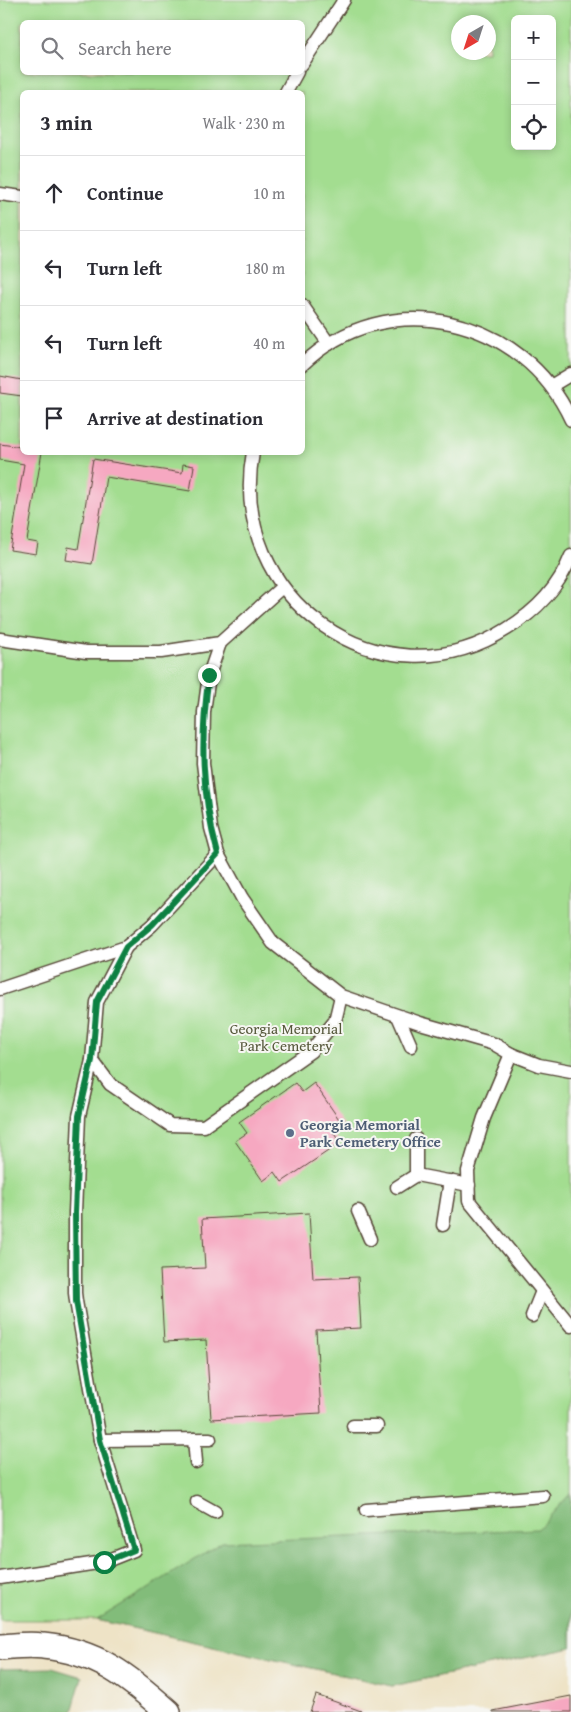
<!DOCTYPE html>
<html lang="en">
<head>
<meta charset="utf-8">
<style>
  body { margin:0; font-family:"Gentium Book Plus",serif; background:#f2f2f3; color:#2b2b33 }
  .controls { position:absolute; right:15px; top:15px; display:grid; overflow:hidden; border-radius:8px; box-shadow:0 2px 8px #0003 }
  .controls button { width:45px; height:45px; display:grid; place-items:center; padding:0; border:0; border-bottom:1px solid #e1e1e2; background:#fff; color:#2b2b33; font:25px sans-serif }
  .compass { position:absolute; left:451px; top:15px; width:45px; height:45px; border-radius:50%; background:#fff; box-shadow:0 2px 8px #0003; rotate:219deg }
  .stop { position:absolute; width:15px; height:15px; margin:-11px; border:4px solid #0b8043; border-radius:50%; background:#fff }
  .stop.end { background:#0b8043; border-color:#fff; box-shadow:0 1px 5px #0008 }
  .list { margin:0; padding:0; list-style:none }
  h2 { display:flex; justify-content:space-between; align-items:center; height:65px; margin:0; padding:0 20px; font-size:21px }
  h2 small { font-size:16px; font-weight:400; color:#7c7c81 }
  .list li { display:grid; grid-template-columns:32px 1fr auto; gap:15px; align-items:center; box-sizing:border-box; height:75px; padding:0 20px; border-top:1px solid #e1e1e2 }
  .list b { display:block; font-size:19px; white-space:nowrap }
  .list em { font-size:16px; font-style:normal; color:#7c7c81 }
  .icon { flex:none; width:28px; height:28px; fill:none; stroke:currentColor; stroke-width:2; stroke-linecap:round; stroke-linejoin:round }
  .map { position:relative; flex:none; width:571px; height:1712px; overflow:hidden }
  .search { position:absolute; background:#fff; box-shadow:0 2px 8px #0003; left:20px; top:20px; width:285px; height:55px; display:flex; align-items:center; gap:12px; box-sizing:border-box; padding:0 18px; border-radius:8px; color:#7c7c81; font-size:19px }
  .panel { position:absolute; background:#fff; box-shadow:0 2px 8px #0003; left:20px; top:90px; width:285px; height:365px; border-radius:8px }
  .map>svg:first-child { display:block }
  .green { fill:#a3dd90; stroke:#6f8457; fill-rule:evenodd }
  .forest { fill:#82bc7a; stroke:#5e734c }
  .building { fill:#f6a8c1 }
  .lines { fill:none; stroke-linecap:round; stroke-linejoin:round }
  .service-casing { stroke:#564637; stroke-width:15 }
  .minor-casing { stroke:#564637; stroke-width:28 }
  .service { stroke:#fff; stroke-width:12 }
  .minor { stroke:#fff; stroke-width:25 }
  .route { stroke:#0b8043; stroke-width:6 }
  .service-dot { fill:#5c6f8a; stroke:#f6f6f2; stroke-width:2 }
  .labels { text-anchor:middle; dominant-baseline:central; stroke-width:4; stroke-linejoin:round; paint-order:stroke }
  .park-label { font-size:15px; fill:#55573a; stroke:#f6f6f2 }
  .service-label { font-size:15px; font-weight:bold; fill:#4e5e75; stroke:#f6f6f2; text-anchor:start }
</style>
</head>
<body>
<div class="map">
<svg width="571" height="1712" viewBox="0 0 571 1712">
  <rect width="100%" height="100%" fill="#f6f6f2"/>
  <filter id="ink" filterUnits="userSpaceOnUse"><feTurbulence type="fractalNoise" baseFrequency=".02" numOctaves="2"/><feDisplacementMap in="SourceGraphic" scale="10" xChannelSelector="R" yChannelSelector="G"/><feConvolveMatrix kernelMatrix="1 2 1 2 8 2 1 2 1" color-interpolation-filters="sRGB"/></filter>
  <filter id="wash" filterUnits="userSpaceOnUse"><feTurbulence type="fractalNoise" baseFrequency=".0096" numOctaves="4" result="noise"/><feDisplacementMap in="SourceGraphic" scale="20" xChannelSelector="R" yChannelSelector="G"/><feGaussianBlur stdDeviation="1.12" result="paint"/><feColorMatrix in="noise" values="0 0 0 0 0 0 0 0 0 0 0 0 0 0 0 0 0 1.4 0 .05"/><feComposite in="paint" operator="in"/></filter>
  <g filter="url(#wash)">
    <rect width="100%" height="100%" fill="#eee3c6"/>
    <!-- green -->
    <path class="green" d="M0 0H571V1648L392 1686 97 1620H0ZM515 19H552V146H515ZM22 22H302V72H22ZM458 22H488V52H458ZM22 92H302V452H22Z"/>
    <!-- forest -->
    <g class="forest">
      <polygon points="571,1493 571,1648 392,1686 97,1620 222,1542 538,1529"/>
      <polygon points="52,1668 82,1677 72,1712 0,1712 0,1669"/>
    </g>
    <g id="blocks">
      <!-- building -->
      <g class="building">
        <polygon points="0,376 22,380 22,396 0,393"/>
        <polygon points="0,444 22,447 22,452 42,452 27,541 38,543 36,554 10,550 24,464 0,460"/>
        <polygon points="93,459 182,473 183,464 194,466 190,491 106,477 92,564 66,560 68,547 78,549"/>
        <polygon points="295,1083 302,1092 314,1083 343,1125 333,1132 340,1143 282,1182 275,1172 263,1181 235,1141 247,1133 239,1122"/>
        <polygon points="309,1213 313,1279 358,1277 361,1328 316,1330 321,1413 211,1419 206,1340 164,1342 160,1270 205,1268 202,1219"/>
        <polygon points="316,1695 364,1712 310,1712"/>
        <polygon points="571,1696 571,1712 493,1712 493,1711"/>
      </g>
    </g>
  </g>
  <g filter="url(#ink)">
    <use href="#blocks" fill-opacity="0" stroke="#564637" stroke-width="1"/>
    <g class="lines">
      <defs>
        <g id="service">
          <polyline points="302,64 344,0"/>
          <polyline points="286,92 297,72"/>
          <polyline points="0,194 22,197"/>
          <polyline points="302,305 329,344"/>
          <path d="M302 365C387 283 524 317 571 420"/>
          <polyline points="551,386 571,374"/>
          <path d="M253 452C226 598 381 709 507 629 535 612 559 587 571 556"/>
          <polyline points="0,639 86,652 161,652 220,643 282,587"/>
          <polyline points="220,643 209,675 204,712 203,763 211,828 218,854 242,898 273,943 341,996 420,1023 494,1044 511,1054 539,1065 571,1071"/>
          <polyline points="0,989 126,947 152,925 218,854"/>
          <polyline points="398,1016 411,1046"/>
          <polyline points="511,1054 484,1118 468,1171 469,1201 571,1326"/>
          <polyline points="92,1060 110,1084 170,1125 204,1126 311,1051 335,1021 341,996"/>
          <polyline points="416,1175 469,1185"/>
          <polyline points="397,1187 416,1175 416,1139"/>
          <polyline points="358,1211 370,1239"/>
          <polyline points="443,1225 450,1181"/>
          <polyline points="532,1316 542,1291"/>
          <polyline points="353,1426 377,1426"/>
          <polyline points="194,1439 196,1462"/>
          <polyline points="100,1440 210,1439"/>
          <polyline points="197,1502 215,1512"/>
          <polyline points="366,1510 543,1496"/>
          <polyline points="0,1578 104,1562 134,1550 100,1440 76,1301 75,1293 75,1212 79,1116 92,1060 97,1002 126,947"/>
        </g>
        <path id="minor" d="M0 1647C14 1646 29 1644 43 1646 97 1651 129 1677 168 1712"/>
      </defs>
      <!-- service casing -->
      <use href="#service" class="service-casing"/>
      <!-- minor casing -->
      <use href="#minor" class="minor-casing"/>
      <!-- service -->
      <use href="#service" class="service"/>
      <!-- minor -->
      <use href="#minor" class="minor"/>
    </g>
  </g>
  <g class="lines" filter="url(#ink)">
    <!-- route -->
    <path class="route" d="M104 1562 134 1550 100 1440 76 1301 75 1212 79 1116 92 1060 97 1002 126 947 152 925 218 854C201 793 200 738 209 675"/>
  </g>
  <!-- markers -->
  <circle class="service-dot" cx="290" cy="1133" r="5"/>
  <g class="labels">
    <!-- park labels -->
    <g class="park-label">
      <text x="286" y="1028">Georgia Memorial<tspan x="286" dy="17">Park Cemetery</tspan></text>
    </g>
    <!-- service labels -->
    <g class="service-label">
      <text x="300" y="1124">Georgia Memorial<tspan x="300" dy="17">Park Cemetery Office</tspan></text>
    </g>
  </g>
</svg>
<div class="controls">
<button>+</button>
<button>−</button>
<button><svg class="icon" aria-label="locate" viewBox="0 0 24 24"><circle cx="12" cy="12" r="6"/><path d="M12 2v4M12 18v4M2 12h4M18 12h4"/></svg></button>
</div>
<svg class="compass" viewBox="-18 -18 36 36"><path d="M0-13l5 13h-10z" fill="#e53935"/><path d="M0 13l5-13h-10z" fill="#7c7c81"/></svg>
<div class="stop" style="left:104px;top:1562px"></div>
<div class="stop end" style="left:209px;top:675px"></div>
<div class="search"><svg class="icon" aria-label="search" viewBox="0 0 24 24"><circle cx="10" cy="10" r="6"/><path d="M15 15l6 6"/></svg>Search here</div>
<section class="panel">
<h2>3 min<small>Walk · 230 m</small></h2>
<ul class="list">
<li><svg class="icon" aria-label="ahead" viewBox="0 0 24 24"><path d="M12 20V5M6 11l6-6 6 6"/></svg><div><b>Continue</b></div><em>10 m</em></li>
<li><svg class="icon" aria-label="left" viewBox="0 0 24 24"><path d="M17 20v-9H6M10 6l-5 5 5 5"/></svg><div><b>Turn left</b></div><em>180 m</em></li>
<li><svg class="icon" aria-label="left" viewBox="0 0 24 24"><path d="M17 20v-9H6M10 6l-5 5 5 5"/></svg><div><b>Turn left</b></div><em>40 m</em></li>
<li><svg class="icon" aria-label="arrive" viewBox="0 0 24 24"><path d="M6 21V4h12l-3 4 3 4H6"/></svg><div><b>Arrive at destination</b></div></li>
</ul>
</section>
</div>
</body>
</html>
